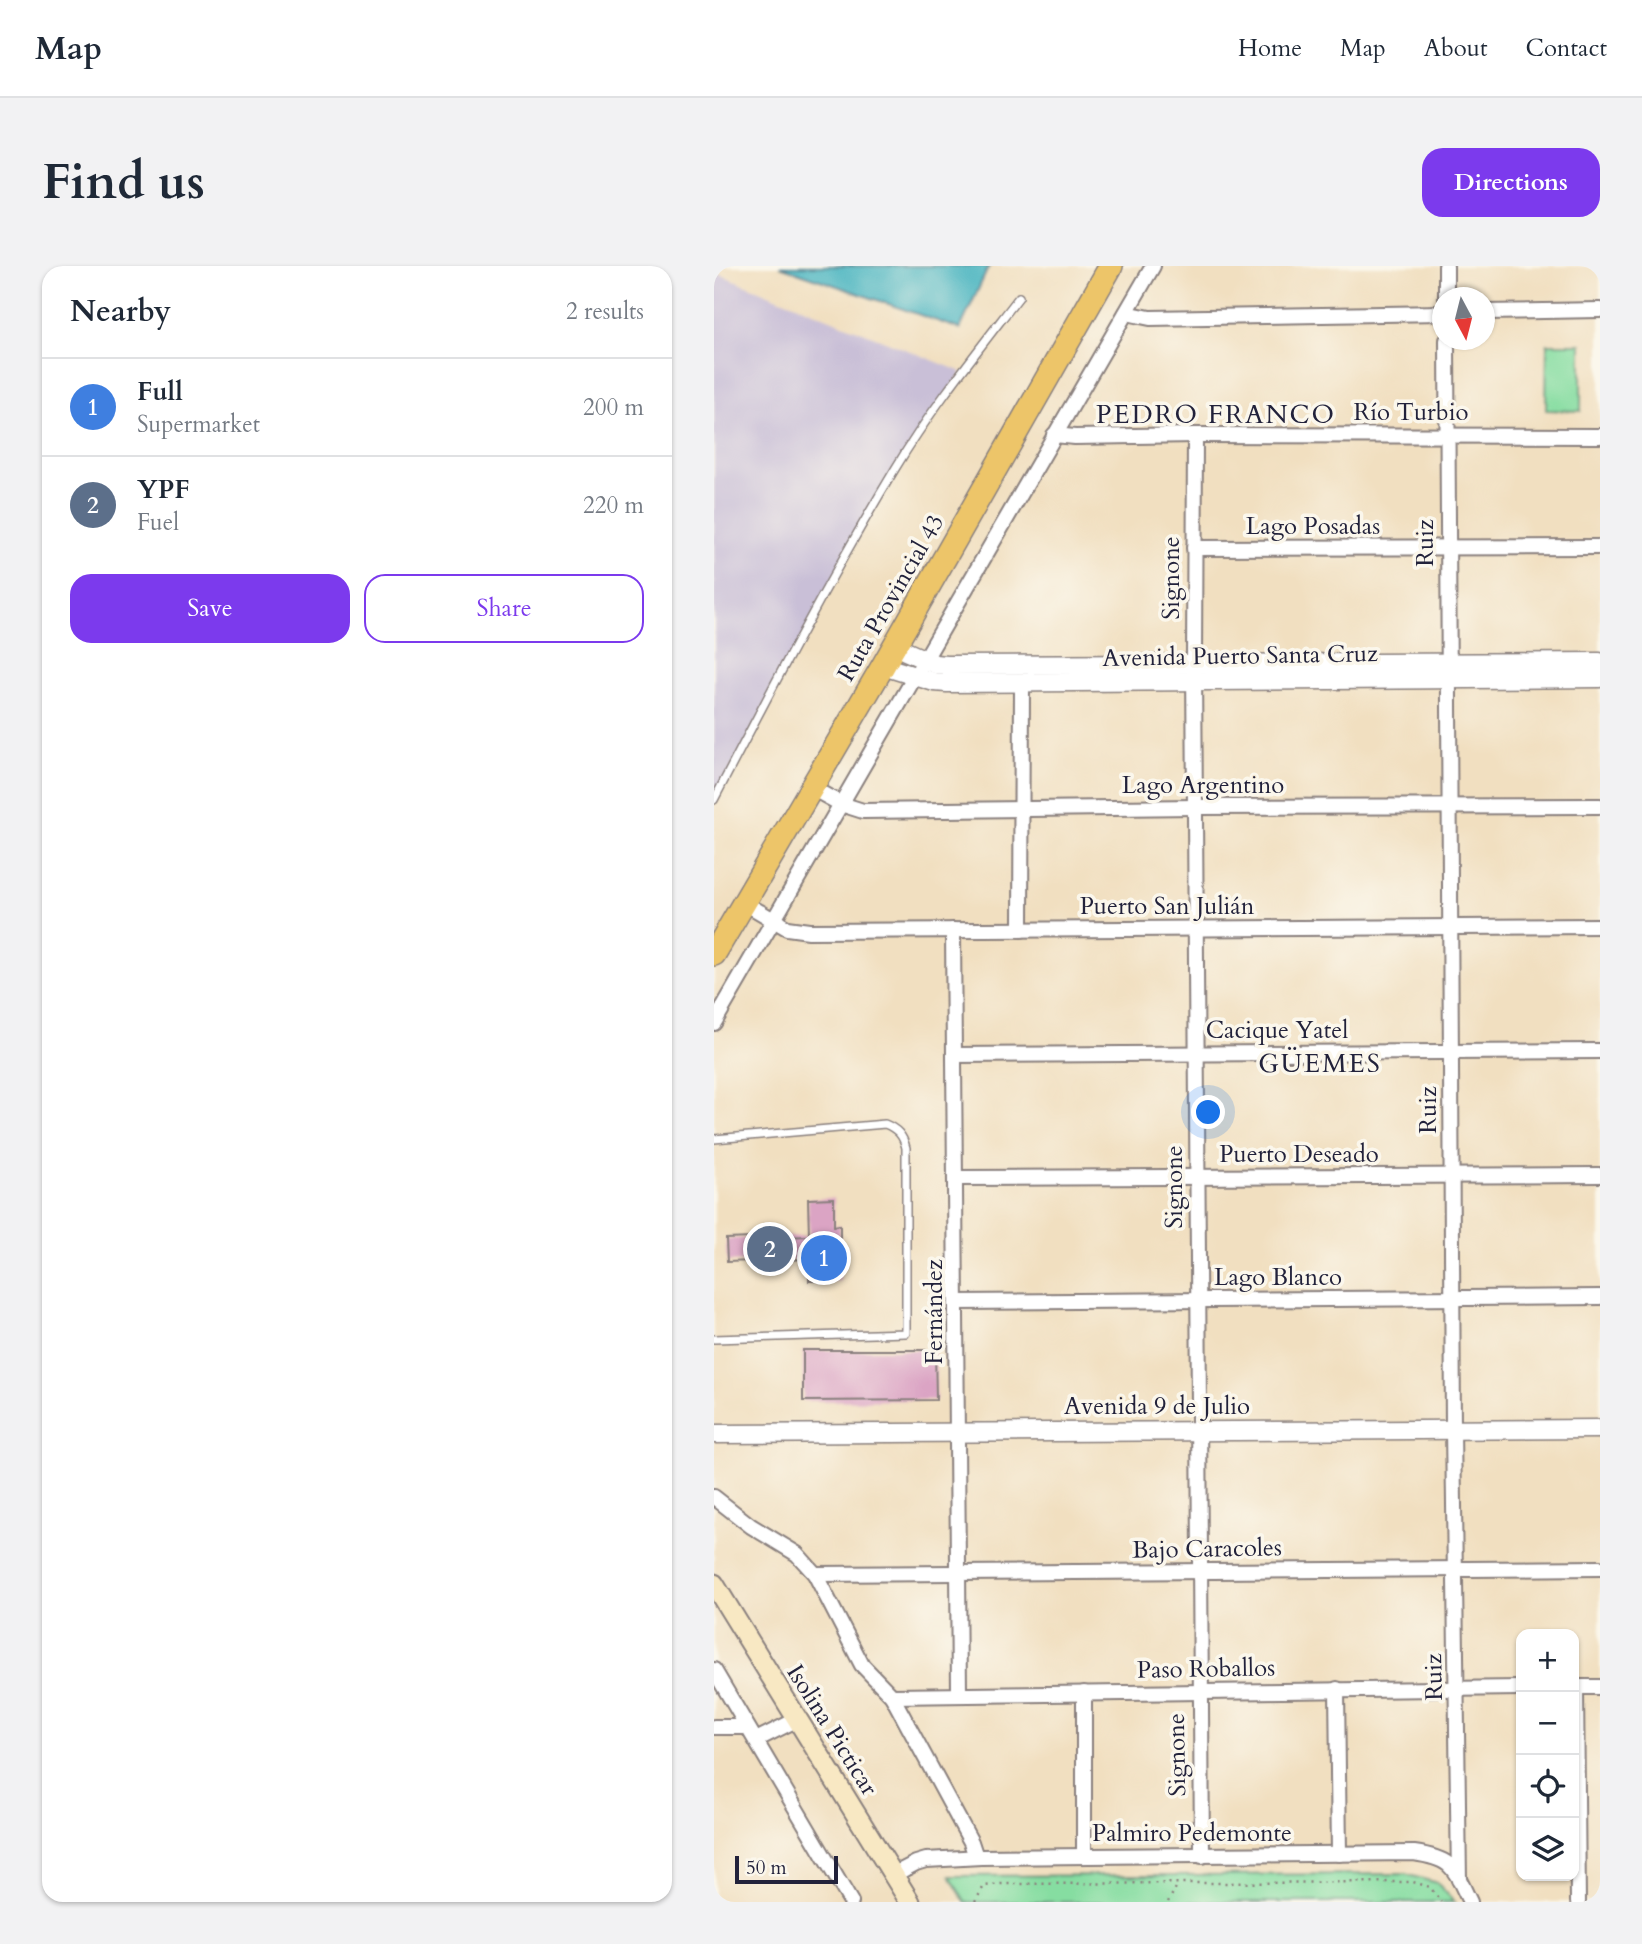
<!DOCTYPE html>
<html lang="en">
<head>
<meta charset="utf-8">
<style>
  body { margin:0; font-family:Cardo,serif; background:#f2f2f3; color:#1f2937 }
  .controls { position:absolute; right:21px; bottom:21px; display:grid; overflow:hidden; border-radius:14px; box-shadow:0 2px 5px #0004 }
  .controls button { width:63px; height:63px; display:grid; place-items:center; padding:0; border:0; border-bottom:2px solid #e0e1e3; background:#fff; color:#1f2937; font:35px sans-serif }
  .compass { position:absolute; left:718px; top:21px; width:63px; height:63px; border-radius:50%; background:#fff; box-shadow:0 2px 5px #0004; rotate:173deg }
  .scale { position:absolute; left:21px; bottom:18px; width:103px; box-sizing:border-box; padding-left:7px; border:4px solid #22223b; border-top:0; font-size:19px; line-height:24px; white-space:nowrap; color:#22223b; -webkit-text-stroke:5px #fbf7ec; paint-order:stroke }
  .you { position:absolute; left:495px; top:847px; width:24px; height:24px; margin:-18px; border:5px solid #fff; border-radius:50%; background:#1a73e8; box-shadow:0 0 0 10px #1a73e833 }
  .badge { display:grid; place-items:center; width:46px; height:46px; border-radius:50%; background:#7c3aed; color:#fff; font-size:23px; font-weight:700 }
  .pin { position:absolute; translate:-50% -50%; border:4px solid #fff; box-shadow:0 2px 7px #0006 }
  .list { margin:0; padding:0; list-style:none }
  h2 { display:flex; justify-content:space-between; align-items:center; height:91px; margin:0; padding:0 28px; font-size:30px }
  h2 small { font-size:23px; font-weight:400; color:#747a83 }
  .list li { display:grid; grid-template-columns:46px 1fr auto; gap:21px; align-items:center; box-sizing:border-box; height:98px; padding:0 28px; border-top:2px solid #e0e1e3 }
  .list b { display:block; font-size:26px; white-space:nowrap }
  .list p { margin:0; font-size:23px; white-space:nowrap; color:#747a83 }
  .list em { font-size:23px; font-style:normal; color:#747a83 }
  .actions { display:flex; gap:14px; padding:21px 28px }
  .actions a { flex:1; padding:16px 0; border:2px solid #7c3aed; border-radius:21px; text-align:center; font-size:24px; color:#7c3aed }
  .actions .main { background:#7c3aed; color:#fff }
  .icon { flex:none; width:38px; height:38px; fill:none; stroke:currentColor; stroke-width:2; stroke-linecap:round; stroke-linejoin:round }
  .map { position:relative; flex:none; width:886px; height:1636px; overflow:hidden; border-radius:21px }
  header { display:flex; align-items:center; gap:42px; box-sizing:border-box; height:98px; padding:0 35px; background:#fff; border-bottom:2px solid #e0e1e3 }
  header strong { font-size:33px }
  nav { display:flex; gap:38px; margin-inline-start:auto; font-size:24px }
  .intro { display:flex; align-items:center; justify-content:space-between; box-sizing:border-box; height:168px; padding:0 42px }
  h1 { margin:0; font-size:49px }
  .button { padding:18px 32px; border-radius:21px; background:#7c3aed; color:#fff; font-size:24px; font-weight:700 }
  main { display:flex; gap:42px; padding:0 42px }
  aside { flex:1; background:#fff; border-radius:21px; box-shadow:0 2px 5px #0004 }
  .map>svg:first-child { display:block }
  .industrial { fill:#c9bfd7 }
  .green { fill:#86dda1; stroke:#54806e; stroke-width:2 }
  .water { fill:#46b4c0; stroke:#346b7e; stroke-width:2 }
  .building { fill:#dba4c4 }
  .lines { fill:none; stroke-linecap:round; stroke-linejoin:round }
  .service-casing { stroke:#8a807e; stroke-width:10 }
  .minor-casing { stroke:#8a807e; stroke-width:18 }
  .tertiary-casing { stroke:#8a807e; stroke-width:21 }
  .secondary-casing { stroke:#8a807e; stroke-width:23 }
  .primary-casing { stroke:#8a807e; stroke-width:26 }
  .path { stroke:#8a807e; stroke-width:2.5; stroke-dasharray:2 5; stroke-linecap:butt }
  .service { stroke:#fff; stroke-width:7 }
  .minor { stroke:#fff; stroke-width:14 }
  .tertiary { stroke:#fff; stroke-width:18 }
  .secondary { stroke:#f8e8c3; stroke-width:19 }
  .primary { stroke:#edc569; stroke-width:23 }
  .labels { text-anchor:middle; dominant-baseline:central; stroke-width:7; stroke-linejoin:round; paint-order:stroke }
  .street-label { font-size:24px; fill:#22223b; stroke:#fbf7ec }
  .neighbourhood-label { font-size:26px; letter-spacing:2px; fill:#22223b; stroke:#fbf7ec }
</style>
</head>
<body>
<header>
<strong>Map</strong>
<nav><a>Home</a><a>Map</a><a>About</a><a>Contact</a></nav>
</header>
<div class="intro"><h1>Find us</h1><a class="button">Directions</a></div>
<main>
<aside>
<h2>Nearby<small>2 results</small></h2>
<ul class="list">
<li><span class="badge" style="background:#3f7fe0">1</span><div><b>Full</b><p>Supermarket</p></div><em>200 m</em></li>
<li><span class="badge" style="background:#5c6f8a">2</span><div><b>YPF</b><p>Fuel</p></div><em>220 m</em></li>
</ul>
<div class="actions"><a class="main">Save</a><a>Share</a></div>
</aside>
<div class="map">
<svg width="886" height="1636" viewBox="0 0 886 1636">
  <rect width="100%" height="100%" fill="#fbf7ec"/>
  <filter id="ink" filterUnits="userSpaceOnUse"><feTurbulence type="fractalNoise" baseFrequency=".0143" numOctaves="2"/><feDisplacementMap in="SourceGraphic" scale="14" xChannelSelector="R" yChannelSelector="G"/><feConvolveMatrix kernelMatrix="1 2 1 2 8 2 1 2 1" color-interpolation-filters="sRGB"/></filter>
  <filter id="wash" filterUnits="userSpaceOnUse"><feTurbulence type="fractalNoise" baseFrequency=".00686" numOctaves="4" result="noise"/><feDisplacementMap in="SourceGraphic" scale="28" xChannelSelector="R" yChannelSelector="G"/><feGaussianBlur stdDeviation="1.57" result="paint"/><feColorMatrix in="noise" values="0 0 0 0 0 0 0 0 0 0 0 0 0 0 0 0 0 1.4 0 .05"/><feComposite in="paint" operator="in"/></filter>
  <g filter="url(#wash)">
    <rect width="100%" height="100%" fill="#f1dfc0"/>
    <!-- industrial -->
    <polygon class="industrial" points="0,6 248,106 182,201 0,534"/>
    <!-- green -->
    <g class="green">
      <polygon points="833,78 867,78 867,145 832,144"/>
      <polygon points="691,1608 723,1617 741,1636 251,1636 236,1610"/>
    </g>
    <!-- water -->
    <polygon class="water" points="66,0 275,0 246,63"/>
    <g id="blocks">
      <!-- building -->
      <g class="building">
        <polygon points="120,932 120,960 126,959 126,1015 95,1015 95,993 13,996 12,973 95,970 94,933"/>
        <polygon points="89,1084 221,1084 222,1134 89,1135"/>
      </g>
    </g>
  </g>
  <g filter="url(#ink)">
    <use href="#blocks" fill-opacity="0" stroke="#8a807e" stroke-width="2"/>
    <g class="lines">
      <defs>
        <g id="service">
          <path d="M0 534C58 422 116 311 181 203 217 143 262 87 305 31"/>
          <path d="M0 873 171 858C183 863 189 869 192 882V1067L0 1073"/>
        </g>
        <g id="minor">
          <polyline points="732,0 732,32"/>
          <polyline points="771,46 886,44"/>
          <polyline points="412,47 436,52 729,47"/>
          <polyline points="733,74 739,1163 745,1614"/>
          <polyline points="340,169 361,171 481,169 886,170"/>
          <polyline points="481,169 480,398 488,1590"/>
          <polyline points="480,282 886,281"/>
          <polyline points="98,522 127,538 149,545 482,541 886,540"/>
          <polyline points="29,636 73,662 95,665 886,660"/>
          <polyline points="239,664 245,1428"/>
          <polyline points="307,664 308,417"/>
          <polyline points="0,757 439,0"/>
          <polyline points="240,789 886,785"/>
          <polyline points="241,912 886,909"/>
          <polyline points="242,1036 886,1031"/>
          <polyline points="0,1231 37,1260 83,1288 101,1308 148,1399 178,1430 257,1576 262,1591"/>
          <polyline points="101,1308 886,1302"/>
          <polyline points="0,1404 137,1636"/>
          <polyline points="860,1421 886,1421"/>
          <polyline points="862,1421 864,1636"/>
          <polyline points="623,1423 625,1588"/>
          <polyline points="178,1430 807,1422"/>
          <polyline points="0,1461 33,1461"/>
          <polyline points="42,1474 82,1454"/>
          <polyline points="370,1590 370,1427"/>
          <path d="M179 1609 202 1597 212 1594 267 1591 700 1587C740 1593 739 1601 756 1636"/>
        </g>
        <g id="tertiary">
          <polyline points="180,380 221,398 233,399 886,396"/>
          <polyline points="169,400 220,416 233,417 886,412"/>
          <polyline points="0,1168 886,1163"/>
        </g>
        <polyline id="secondary" points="0,1318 196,1636"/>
        <polyline id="primary" points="0,688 169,400 397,0"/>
      </defs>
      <!-- service casing -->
      <use href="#service" class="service-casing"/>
      <!-- minor casing -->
      <use href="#minor" class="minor-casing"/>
      <!-- tertiary casing -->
      <use href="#tertiary" class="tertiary-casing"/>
      <!-- secondary casing -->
      <use href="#secondary" class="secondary-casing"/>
      <!-- primary casing -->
      <use href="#primary" class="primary-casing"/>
      <!-- path -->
      <g class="path">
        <polyline points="261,1636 270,1620 287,1618 699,1616 716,1621 727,1636"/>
        <polyline points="454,1636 464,1618"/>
      </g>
      <!-- service -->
      <use href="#service" class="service"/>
      <!-- minor -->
      <use href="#minor" class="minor"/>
      <!-- tertiary -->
      <use href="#tertiary" class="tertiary"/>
      <!-- secondary -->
      <use href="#secondary" class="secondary"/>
      <!-- primary -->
      <use href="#primary" class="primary"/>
    </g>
  </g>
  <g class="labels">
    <!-- street labels -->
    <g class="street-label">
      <text x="697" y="146">Río Turbio</text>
      <text x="599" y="260">Lago Posadas</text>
      <text transform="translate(711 277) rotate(-90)">Ruiz</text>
      <text transform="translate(457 312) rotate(-90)">Signone</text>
      <text transform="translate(177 332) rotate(-60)">Ruta Provincial 43</text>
      <text transform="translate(526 390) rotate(-1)">Avenida Puerto Santa Cruz</text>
      <text x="489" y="519">Lago Argentino</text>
      <text x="453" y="640">Puerto San Julián</text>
      <text x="563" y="764">Cacique Yatel</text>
      <text transform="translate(714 844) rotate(-90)">Ruiz</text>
      <text x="585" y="888">Puerto Deseado</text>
      <text transform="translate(460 921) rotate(-90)">Signone</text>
      <text x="564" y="1011">Lago Blanco</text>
      <text transform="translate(220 1046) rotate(-90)">Fernández</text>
      <text x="443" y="1140">Avenida 9 de Julio</text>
      <text transform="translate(493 1283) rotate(-1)">Bajo Caracoles</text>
      <text transform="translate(492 1403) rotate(-1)">Paso Roballos</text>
      <text transform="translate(720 1411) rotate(-91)">Ruiz</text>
      <text transform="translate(118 1464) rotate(58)">Isolina Picticar</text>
      <text transform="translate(463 1489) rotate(-91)">Signone</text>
      <text x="478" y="1567">Palmiro Pedemonte</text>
    </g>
    <!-- neighbourhood labels -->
    <g class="neighbourhood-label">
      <text x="502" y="148">PEDRO FRANCO</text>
      <text x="606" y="797">GÜEMES</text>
    </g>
  </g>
</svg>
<div class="controls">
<button>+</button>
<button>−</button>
<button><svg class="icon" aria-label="locate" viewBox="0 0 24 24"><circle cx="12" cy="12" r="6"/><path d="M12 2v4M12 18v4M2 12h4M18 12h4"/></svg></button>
<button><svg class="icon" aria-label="layers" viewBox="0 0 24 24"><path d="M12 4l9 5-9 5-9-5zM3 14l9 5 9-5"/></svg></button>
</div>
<svg class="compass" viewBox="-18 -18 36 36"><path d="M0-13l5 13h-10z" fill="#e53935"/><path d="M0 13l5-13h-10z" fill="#747a83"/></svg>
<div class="scale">50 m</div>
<div class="you"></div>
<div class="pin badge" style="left:110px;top:992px;background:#3f7fe0">1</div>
<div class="pin badge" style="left:56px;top:983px;background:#5c6f8a">2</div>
</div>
</main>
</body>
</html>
